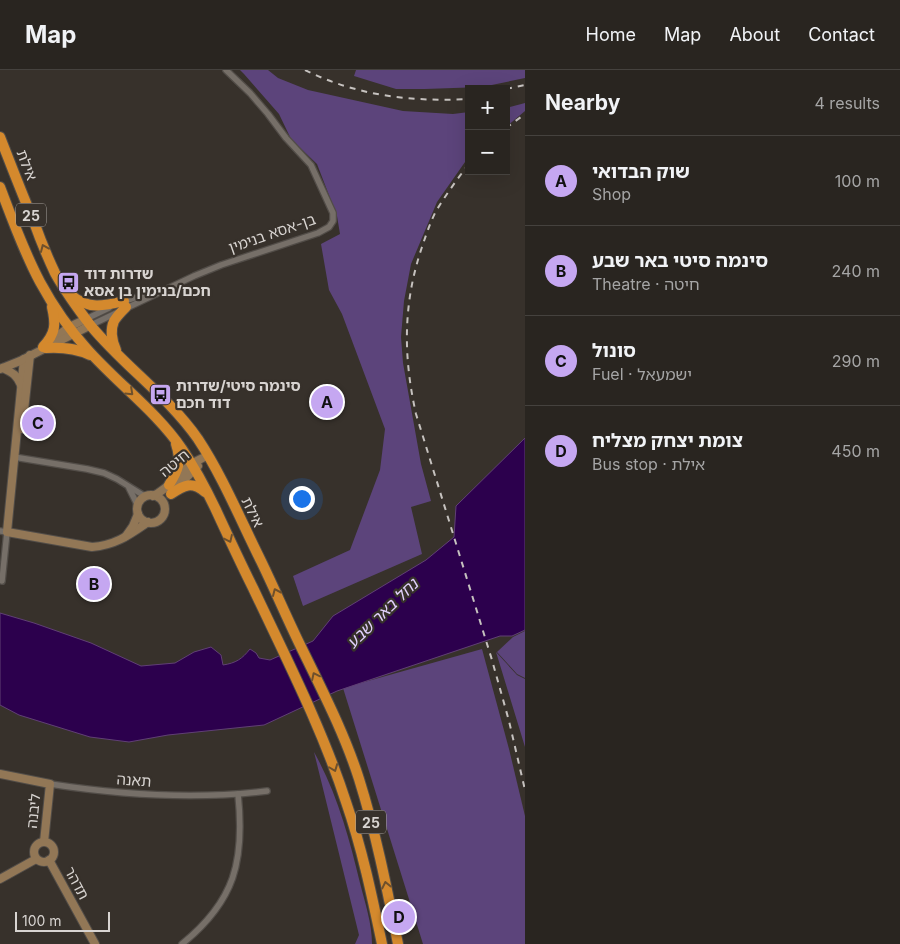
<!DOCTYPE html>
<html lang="en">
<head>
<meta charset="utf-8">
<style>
  body { margin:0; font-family:Inter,"Noto Sans Hebrew",sans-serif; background:#312d29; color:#f1f3f6 }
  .controls { position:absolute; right:15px; top:15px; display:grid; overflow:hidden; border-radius:0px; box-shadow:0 5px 20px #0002 }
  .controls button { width:45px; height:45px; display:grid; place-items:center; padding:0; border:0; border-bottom:1px solid #45423e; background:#292520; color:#f1f3f6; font:25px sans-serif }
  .scale { position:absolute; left:15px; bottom:12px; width:95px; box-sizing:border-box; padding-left:5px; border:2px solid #d8d4d1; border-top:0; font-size:14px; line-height:18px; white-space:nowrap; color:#d8d4d1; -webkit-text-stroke:4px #37312b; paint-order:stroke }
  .you { position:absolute; left:301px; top:428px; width:18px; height:18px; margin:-12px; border:4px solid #fff; border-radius:50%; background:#1a73e8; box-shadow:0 0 0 8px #1a73e833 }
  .badge { display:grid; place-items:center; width:32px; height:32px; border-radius:50%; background:#c5a7f1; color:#111; font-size:16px; font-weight:700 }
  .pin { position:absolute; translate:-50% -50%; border:2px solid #fff; box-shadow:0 1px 5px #0006 }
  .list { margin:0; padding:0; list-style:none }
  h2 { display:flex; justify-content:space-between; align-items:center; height:65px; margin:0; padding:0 20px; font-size:21px }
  h2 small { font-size:16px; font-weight:400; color:#a5a5a5 }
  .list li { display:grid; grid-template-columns:32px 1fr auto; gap:15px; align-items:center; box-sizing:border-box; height:90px; padding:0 20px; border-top:1px solid #45423e }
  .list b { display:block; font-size:19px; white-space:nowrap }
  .list p { margin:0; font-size:16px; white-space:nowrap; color:#a5a5a5 }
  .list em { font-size:16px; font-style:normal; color:#a5a5a5 }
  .map { position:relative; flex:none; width:525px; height:874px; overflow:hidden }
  header { display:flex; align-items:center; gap:30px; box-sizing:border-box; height:70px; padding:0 25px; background:#292520; border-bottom:1px solid #45423e }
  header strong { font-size:24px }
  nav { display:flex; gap:28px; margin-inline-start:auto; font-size:18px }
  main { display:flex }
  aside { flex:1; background:#292520 }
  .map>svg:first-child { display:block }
  .green { fill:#5c447b }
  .water { fill:#2c004d; stroke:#604075 }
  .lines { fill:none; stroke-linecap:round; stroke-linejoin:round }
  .street-casing { stroke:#524d48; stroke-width:8 }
  .secondary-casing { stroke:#524d48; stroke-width:10 }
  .highway-casing { stroke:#524d48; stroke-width:12 }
  .street { stroke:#766f68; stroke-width:5.5 }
  .secondary { stroke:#927756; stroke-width:8 }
  .highway { stroke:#d4892d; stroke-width:10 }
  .rail { stroke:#c6c2bf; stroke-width:2; stroke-dasharray:6 6; stroke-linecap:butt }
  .oneway { stroke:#6e502c }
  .labels { text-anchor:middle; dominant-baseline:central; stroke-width:4.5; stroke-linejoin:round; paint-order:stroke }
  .shield { fill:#37312b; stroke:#a8a39f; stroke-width:1 }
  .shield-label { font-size:14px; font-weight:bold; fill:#d8d4d1 }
  .street-label { font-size:15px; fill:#d8d4d1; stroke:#37312b }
  .poi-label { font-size:15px; font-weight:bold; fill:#d8d4d1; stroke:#37312b; text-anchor:start }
  .water-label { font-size:16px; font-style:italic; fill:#e2d1fd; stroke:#37312b }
</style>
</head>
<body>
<header>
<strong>Map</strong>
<nav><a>Home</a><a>Map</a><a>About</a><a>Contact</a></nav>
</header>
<main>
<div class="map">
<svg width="525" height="874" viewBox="0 0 525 874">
  <rect width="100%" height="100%" fill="#37312b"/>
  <!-- green -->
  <g class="green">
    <polygon points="240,0 268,0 278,8 308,20 403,41 453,44 469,42 469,89 465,92 437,132 411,194 404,231 401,267 403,293 421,394 431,431 411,437 422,484 303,536 293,506 350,480 380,400 385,359 342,244 329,220 321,174 340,164 337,146 317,94 291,69 279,44 244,4"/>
    <polygon points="356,0 525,0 525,8 482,17 425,19 396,19 354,6"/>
    <polygon points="525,33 525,41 506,57 506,38"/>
    <polygon points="525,561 525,608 517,604 497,582 513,567"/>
    <polygon points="482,579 509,679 525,746 525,874 423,874 343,618"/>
    <polygon points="496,582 517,605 525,609 525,677"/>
    <path d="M314 682C337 723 349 767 360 813 365 833 372 853 372 874H355L359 865Z"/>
  </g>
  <!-- water -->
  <path class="water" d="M525 368V560L512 566H500L337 621 264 655 168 665 129 672 90 667 19 645 0 635V543L34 553 91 573 141 596 175 593 194 582 211 577 221 585 223 595C236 593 242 589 250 579L256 583 259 588 270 590 313 571 333 546 426 490 454 467 456 436Z"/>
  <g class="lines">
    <defs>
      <g id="street">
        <polyline points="122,232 147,224"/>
        <polyline points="86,249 109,238"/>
        <polyline points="91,255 194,206 221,195 318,163 329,157 333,151 333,143 311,95 286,68 268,44 250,23 226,0"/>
        <polyline points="14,387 87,399 104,403 117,409 146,427"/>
        <polyline points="129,418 138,436"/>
        <polyline points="0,461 7,462 2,511"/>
        <path d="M50 714C122 725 194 730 267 721"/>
        <path d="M182 874C235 831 245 791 238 724"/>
      </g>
      <g id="secondary">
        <polyline points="50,272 69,257 86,249"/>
        <path d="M24 289 7 462 92 477C116 475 129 465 148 452"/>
        <path d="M3 298C13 303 17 305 21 315"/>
        <polyline points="0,299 20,291 91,255"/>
        <polyline points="22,359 30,285"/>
        <polyline points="176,418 198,396"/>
        <circle cx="151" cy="439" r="14"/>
        <path d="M153 426C168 419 177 406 190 395 195 391 202 389 208 385"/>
        <polyline points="126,466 133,456 138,444"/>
        <polyline points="0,704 50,714 44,772"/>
        <circle cx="44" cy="782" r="10"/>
        <polyline points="49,790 95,874"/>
        <polyline points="0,809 36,789"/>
      </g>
      <g id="highway">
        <path d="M0 67C11 95 22 124 34 152 40 169 47 186 55 203 65 221 78 239 91 256 124 296 168 326 198 369 223 407 241 451 261 491 276 522 289 553 304 583 324 624 345 665 359 709 376 763 387 819 398 874"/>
        <path d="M0 117C12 149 24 182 40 212 53 236 69 259 87 279 118 314 156 341 182 379 195 398 206 419 216 440 228 466 240 492 253 518 286 588 322 658 346 732 362 778 372 826 382 874"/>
        <path d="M71 225C88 240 104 236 124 231"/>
        <path d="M43 277C56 263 56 254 52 237"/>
        <path d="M46 278C62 277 75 278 90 285"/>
        <path d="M116 280C112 271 110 260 114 251 117 246 122 241 126 237"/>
        <path d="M169 415C178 400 182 392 176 374"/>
        <path d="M171 424C184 415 192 411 205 422"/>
      </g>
    </defs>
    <!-- street casing -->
    <use href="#street" class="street-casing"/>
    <!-- secondary casing -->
    <use href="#secondary" class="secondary-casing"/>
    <!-- highway casing -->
    <use href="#highway" class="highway-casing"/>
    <!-- street -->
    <use href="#street" class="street"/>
    <!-- secondary -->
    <use href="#secondary" class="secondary"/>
    <!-- highway -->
    <use href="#highway" class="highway"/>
    <!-- rail -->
    <g class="rail">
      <path d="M305 0C357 26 412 32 469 29"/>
      <polyline points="506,19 525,15"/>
      <polyline points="506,58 525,44"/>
      <path d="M469 94C457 109 446 125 436 141 430 153 426 165 422 177 403 233 403 286 416 344L492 590 509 651 525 720"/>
    </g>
  </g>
  <!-- one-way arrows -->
  <defs><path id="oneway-chevron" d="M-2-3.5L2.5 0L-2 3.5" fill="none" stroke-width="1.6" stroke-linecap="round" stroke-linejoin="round" transform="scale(1.25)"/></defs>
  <g class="oneway">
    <use href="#oneway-chevron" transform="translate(44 178) rotate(-113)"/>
    <use href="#oneway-chevron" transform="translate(130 322) rotate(43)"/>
    <use href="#oneway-chevron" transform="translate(229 469) rotate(65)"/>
    <use href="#oneway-chevron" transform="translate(276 522) rotate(-114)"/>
    <use href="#oneway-chevron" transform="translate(315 606) rotate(-116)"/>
    <use href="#oneway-chevron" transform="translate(334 698) rotate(69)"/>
    <use href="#oneway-chevron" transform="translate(386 815) rotate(-102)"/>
  </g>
  <!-- icons -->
  <defs>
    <symbol id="bus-square" viewBox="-11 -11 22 22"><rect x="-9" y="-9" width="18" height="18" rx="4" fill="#c5a7f1" stroke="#37312b"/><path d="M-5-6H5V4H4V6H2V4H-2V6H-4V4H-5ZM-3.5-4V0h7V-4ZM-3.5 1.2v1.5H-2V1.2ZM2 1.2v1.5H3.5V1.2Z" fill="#111"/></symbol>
  </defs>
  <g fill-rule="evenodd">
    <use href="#bus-square" x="56" y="200" width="25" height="25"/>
    <use href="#bus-square" x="148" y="312" width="25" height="25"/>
  </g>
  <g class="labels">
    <!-- shield labels -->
    <g class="shield">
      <rect x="16" y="133.5" width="30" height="23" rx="4"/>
      <rect x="356" y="740.5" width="30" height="23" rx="4"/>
    </g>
    <g class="shield-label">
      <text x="31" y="145">25</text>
      <text x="371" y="752">25</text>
    </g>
    <!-- street labels -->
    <g class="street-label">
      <text transform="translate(27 95) rotate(69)">אילת</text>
      <text transform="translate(272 163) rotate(-19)">בן-אסא בנימין</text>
      <text transform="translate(174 393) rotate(-39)">חיטה</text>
      <text transform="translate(253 442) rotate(64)">אילת</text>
      <text transform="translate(134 710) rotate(4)">תאנה</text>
      <text transform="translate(33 741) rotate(-84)">ליבנה</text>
      <text transform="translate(77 813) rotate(62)">תדהר</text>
    </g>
    <!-- poi labels -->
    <g class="poi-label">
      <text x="84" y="203">שדרות דוד<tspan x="84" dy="17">חכם/בנימין בן אסא</tspan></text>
      <text x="176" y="315">סינמה סיטי/שדרות<tspan x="176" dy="17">דוד חכם</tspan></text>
    </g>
    <!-- water labels -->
    <g class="water-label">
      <text transform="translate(382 543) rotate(-44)">נחל באר שבע</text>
    </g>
  </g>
</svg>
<div class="controls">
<button>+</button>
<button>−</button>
</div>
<div class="scale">100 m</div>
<div class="you"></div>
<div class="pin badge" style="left:327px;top:332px">A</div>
<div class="pin badge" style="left:94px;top:514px">B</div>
<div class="pin badge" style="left:38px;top:353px">C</div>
<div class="pin badge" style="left:399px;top:847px">D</div>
</div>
<aside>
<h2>Nearby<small>4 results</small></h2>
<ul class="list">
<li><span class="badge">A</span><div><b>שוק הבדואי</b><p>Shop</p></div><em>100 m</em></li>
<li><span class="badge">B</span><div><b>סינמה סיטי באר שבע</b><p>Theatre · חיטה</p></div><em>240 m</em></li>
<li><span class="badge">C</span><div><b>סונול</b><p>Fuel · ישמעאל</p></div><em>290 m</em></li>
<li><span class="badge">D</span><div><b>צומת יצחק מצליח</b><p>Bus stop · אילת</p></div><em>450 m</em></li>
</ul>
</aside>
</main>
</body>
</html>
